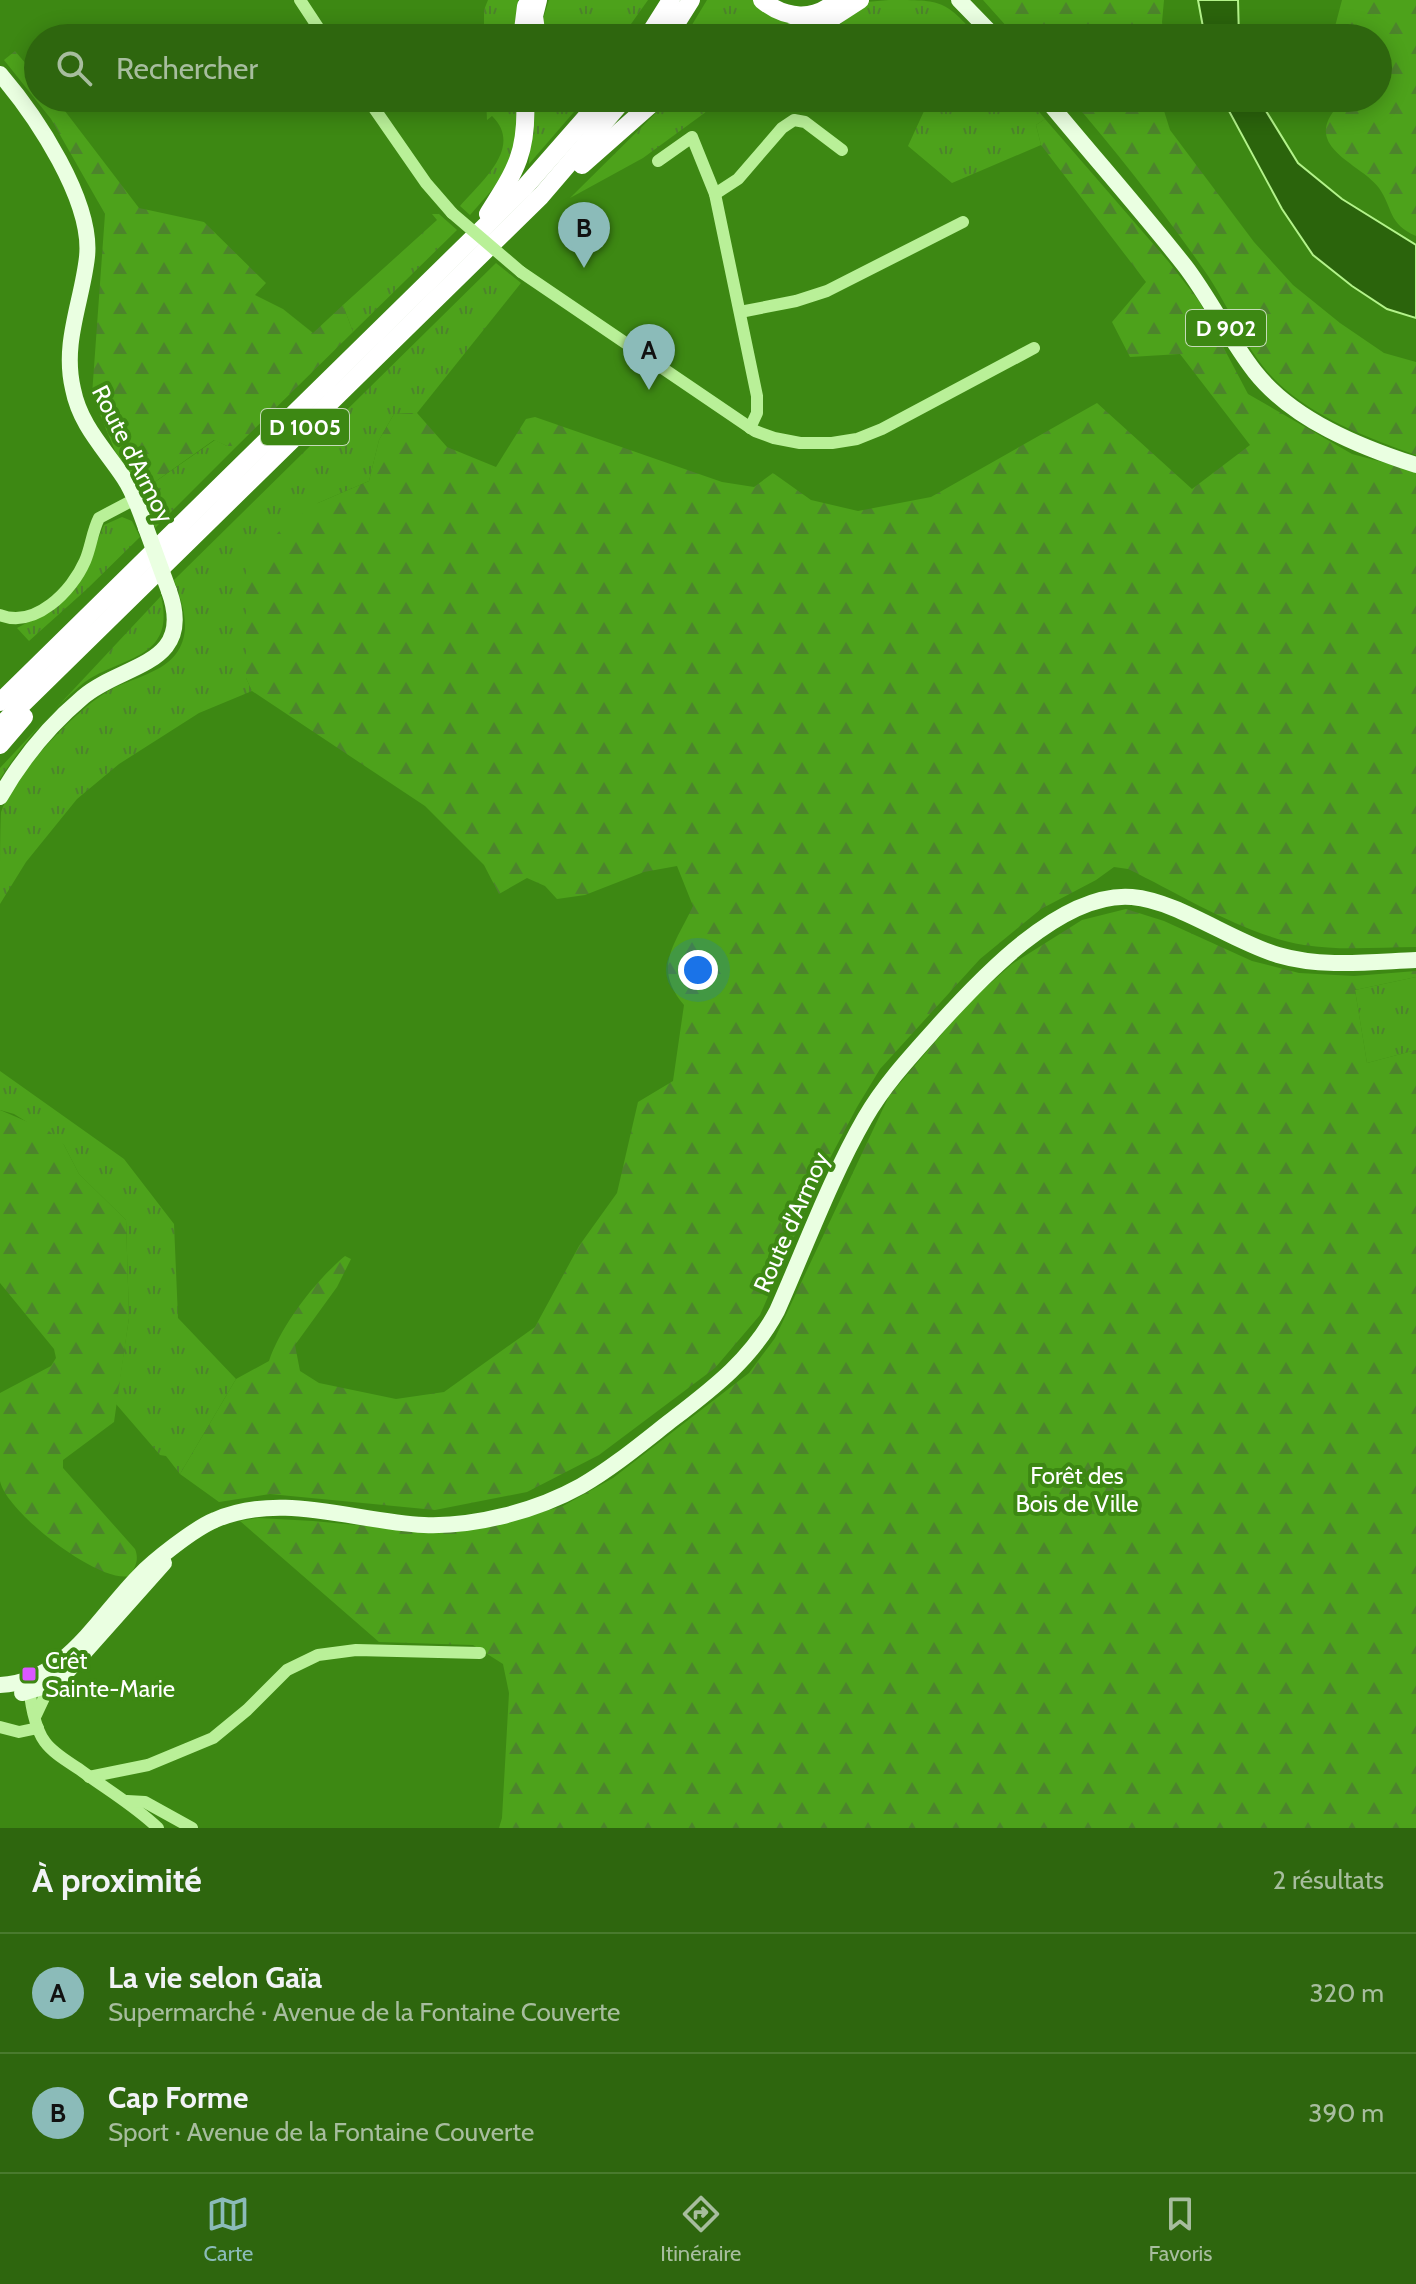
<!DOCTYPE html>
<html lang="fr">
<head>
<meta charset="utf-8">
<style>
  body { margin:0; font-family:Cabin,sans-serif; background:#3a6e1c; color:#f1f3f6 }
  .you { position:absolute; left:698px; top:970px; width:28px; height:28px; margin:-20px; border:6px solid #fff; border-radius:50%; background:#1a73e8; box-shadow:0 0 0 12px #1a73e833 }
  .badge { display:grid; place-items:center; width:52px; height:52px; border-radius:50%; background:#8bbbb9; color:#111; font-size:26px; font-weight:700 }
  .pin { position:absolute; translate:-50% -66px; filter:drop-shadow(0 2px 4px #0008) }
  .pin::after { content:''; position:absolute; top:42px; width:28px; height:24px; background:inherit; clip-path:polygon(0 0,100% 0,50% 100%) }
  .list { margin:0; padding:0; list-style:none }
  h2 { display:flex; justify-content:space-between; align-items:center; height:104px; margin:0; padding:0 32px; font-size:34px }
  h2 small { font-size:26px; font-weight:400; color:#a7bd9e }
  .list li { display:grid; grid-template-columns:52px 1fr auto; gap:24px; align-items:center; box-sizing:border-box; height:120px; padding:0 32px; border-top:2px solid #497a2e }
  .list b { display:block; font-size:30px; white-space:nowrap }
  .list p { margin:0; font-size:26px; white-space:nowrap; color:#a7bd9e }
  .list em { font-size:26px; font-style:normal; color:#a7bd9e }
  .icon { flex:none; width:44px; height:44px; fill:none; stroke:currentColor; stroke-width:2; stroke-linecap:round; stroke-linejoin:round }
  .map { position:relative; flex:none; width:1416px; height:1828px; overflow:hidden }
  .search { position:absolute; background:#2e660e; box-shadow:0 4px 20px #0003; left:24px; right:24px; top:24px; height:88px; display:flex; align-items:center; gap:20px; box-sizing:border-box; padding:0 28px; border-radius:44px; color:#a7bd9e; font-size:30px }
  .sheet { height:344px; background:#2e660e }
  nav { display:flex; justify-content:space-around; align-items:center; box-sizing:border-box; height:112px; border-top:2px solid #497a2e; background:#2e660e; font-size:22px; color:#a7bd9e }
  nav a { display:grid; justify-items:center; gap:4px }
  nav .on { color:#8bbbb9 }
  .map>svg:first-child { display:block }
  .grass { fill:url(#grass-tufts) }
  .forest { fill:url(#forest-firs) }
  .water { fill:#2b640c; stroke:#b3f38a; stroke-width:2 }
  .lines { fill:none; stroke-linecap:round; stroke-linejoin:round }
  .minor { stroke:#b9f098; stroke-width:12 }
  .major { stroke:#eaffe1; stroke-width:16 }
  .highway { stroke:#fff; stroke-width:18 }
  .minor-bridge { stroke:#b9f098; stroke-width:12 }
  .major-bridge { stroke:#eaffe1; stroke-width:16 }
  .poi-dot { fill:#db57ff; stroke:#3d8813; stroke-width:3 }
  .labels { text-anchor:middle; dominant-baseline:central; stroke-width:8; stroke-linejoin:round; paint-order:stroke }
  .shield { fill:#3d8813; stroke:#c5dbb8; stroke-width:2 }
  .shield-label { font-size:22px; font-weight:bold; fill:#fff }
  .street-label { font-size:24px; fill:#fff; stroke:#3d8813 }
  .park-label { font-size:24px; fill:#fff; stroke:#3d8813 }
  .poi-label { font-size:24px; fill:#fff; stroke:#3d8813; text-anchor:start }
</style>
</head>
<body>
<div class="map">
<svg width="1416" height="1828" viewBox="0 0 1416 1828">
  <defs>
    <pattern id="grass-tufts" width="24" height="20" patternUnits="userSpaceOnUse" patternTransform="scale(2)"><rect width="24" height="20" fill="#4da21b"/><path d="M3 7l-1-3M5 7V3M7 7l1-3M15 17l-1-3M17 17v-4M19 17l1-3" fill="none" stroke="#4d842c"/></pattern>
    <pattern id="forest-firs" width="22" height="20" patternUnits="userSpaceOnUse" patternTransform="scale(2)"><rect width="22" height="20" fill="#4da21b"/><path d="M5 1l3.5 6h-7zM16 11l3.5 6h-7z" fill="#4d842c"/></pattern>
  </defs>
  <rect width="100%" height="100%" fill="#3d8813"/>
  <!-- grass -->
  <g class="grass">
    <polygon points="488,0 518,0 513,38 484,38 484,10"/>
    <polygon points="549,0 648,0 621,38 548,38 543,19"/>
    <polygon points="707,0 754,0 796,26 755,38 684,38"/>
    <path d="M889 0C944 0 944 0 979 38H810L836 28 866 2Z"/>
    <path d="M486 98H517L516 147 498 183 470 215 460 206C481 182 524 147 492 116L487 120Z"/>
    <polygon points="531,98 586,98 529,164"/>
    <polygon points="671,98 725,98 643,158 570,198"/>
    <polygon points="930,98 1028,98 1045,119 1036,125 1041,145 952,183 908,146"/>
    <polygon points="432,214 439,214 457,230 353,332 343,305 437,220"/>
    <path d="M496 263 521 283 417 413 394 414 379 440 369 481 318 503 246 678 252 691 199 713 119 764 77 799 26 862 0 904C0 885 0 827 1 812 14 775 76 709 110 690 132 678 164 673 178 651 192 629 182 602 174 580Z"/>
    <polygon points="215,440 227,446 237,446 155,528 142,491"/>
    <polygon points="122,517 132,521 140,537 87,589 29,641 17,628 36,618 89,561 104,525"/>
    <path d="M161 596C177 663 116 655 80 686 51 710 20 747 0 779V768Z"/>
    <polygon points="1416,977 1416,1050 1367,1063 1355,990"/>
    <polygon points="0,1071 124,1159 174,1224 178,1318 236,1379 180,1474 166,1456 160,1455 116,1404 129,1318 126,1220 79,1174 64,1145 14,1114 0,1110"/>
  </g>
  <!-- forest -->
  <g class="forest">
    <polygon points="983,0 1164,0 1162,22 1164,38 1017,38"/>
    <path d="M1342 0H1416V236C1388 224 1393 208 1379 188 1363 165 1306 149 1333 112L1328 98H1378V38H1332Z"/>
    <polygon points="15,51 38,78 38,98 55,98 139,208 204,222 266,283 255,295 283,309 313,333 343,305 353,332 237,446 227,446 214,440 142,491 115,451 92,395 105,214 51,119 4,60"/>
    <path d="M1070 98H1160L1170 130 1254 242 1293 285 1340 323 1384 353 1416 362V455C1371 439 1323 421 1286 390 1248 359 1232 310 1204 270 1163 211 1117 152 1070 98Z"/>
    <path d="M1045 119 1168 261 1199 301 1248 394 1352 454 1416 471V947C1379 947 1341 951 1304 945 1244 935 1182 895 1128 869L1114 867 1096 880 1041 909 980 959 880 1069 857 1107 820 1177 760 1315 715 1368 599 1455 527 1492 435 1510 270 1494 219 1502 180 1474 236 1379 269 1361C281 1325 316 1280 345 1256L351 1259 337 1287 295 1345 300 1371 319 1383 396 1399 444 1392 535 1327 579 1246 617 1193 638 1102 673 1081 684 1005C652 967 675 945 693 906L677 866 644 872 585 895 557 899 545 886 527 878 499 894 484 865 425 806 252 691 246 678V570L281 529 318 503 369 481 379 440 394 414 417 413 447 447 496 467 526 419 535 417 722 482 754 487 773 473 811 500 858 511 931 497 1097 403 1192 489 1250 445 1180 354 1130 357 1112 322 1146 282 1041 145 1036 125Z"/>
    <polygon points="1126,909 1164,921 1252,961 1299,973 1354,976 1416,971 1416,977 1355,990 1367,1063 1416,1050 1416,1828 499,1828 502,1818 509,1693 503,1664 473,1645 379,1642 240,1521 258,1518 313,1521 431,1532 491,1527 563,1506 613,1478 749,1373 775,1338 889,1096 968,1003 1012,964 1082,920"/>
    <path d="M0 1110 49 1131 64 1145 79 1174 126 1220 129 1318 114 1422 63 1460V1468L135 1549C139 1559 136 1566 130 1576 99 1584 6 1512 0 1481 0 1460 0 1417 0 1393L51 1366 56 1358 54 1349 0 1283Z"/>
  </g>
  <!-- water -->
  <g class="water">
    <polygon points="1198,0 1238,0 1239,38 1205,38"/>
    <polygon points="1222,98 1258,98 1298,163 1342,199 1416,245 1416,318 1387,309 1352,286 1313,255 1282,209"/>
  </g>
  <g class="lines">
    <!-- minor -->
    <g class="minor">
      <polyline points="300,0 325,38"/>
      <polyline points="367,98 426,183 452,213"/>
      <polyline points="658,161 692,137 715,194 757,396 757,413 750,428"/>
      <polyline points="715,194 738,179 782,128 794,120 805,122 842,150"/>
      <polyline points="521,272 755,431 774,438 800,443 832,443 857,439 882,429 1034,348"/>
      <polyline points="740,312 796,301 827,291 963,222"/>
      <path d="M0 615C35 629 72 591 85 561 91 547 92 532 99 518L135 499"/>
      <path d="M30 1683C29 1699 35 1729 45 1742 53 1753 67 1761 79 1769 106 1789 134 1805 158 1828"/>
      <polyline points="36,1715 44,1698 39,1681"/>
      <polyline points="0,1727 19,1732 38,1728"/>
      <polyline points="89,1777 148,1765 213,1738 247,1710 287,1670 318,1655 356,1650 480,1653"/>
      <polyline points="127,1801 145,1802 192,1828"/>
    </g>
    <!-- major -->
    <g class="major">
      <polyline points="959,0 996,38"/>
      <path d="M0 74C36 116 93 201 87 257 82 302 62 343 73 389 80 425 104 448 124 478 134 493 140 511 146 528"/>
      <path d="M1045 98C1091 154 1140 209 1185 266 1211 300 1229 339 1255 372 1293 420 1360 447 1416 465"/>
      <path d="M0 797C21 760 51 724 83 697 123 663 196 666 169 591"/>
      <path d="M0 1685C64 1682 97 1619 138 1577 153 1561 195 1528 215 1520 281 1491 356 1522 424 1525 475 1527 536 1511 581 1486 612 1468 641 1444 669 1422 712 1389 751 1360 777 1311 805 1248 831 1177 865 1118 884 1085 910 1057 936 1028 979 980 1061 891 1132 897 1178 901 1231 941 1278 955 1322 968 1370 962 1416 960"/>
      <polyline points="22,1693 48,1685 66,1673 164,1563"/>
    </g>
    <!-- highway -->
    <g class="highway">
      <path d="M762 0C785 19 815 22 837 0"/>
      <polyline points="522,38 526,6"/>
      <polyline points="537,38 534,16 538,0"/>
      <polyline points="647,38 671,0"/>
      <polyline points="667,38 691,0"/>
      <polyline points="772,38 826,22 860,0"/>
      <polyline points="582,165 658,98"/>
      <path d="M488 214C516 170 528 152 525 98"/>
      <polyline points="0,702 524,188 603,98"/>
      <polyline points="0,726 541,196 625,98"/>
      <polyline points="0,745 24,717"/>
    </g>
    <!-- minor-bridge -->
    <polyline class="minor-bridge" points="452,213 521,272"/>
    <!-- major-bridge -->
    <polyline class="major-bridge" points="146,528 169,591"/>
  </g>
  <!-- markers -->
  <rect class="poi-dot" x="21" y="1666" width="16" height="16" rx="4"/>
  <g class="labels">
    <!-- shield labels -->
    <g class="shield">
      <rect x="1186" y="310" width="80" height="36" rx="6"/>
      <rect x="261" y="409" width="88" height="36" rx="6"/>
    </g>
    <g class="shield-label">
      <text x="1226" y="328">D 902</text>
      <text x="305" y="427">D 1005</text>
    </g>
    <!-- street labels -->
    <g class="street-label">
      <text transform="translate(133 454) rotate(63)">Route d'Armoy</text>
      <text transform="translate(791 1222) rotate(-66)">Route d'Armoy</text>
    </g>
    <!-- park labels -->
    <g class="park-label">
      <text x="1077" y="1475">Forêt des<tspan x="1077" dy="28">Bois de Ville</tspan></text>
    </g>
    <!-- poi labels -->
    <g class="poi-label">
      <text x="45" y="1660">Crêt<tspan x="45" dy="28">Sainte-Marie</tspan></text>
    </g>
  </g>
</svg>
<div class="you"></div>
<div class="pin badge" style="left:649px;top:390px">A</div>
<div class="pin badge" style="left:584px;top:268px">B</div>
<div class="search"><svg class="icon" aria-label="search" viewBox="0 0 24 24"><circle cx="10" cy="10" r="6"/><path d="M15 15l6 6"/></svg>Rechercher</div>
</div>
<section class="sheet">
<h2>À proximité<small>2 résultats</small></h2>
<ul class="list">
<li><span class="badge">A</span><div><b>La vie selon Gaïa</b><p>Supermarché · Avenue de la Fontaine Couverte</p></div><em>320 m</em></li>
<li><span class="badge">B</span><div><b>Cap Forme</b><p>Sport · Avenue de la Fontaine Couverte</p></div><em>390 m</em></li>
</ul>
</section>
<nav>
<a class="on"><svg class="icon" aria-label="map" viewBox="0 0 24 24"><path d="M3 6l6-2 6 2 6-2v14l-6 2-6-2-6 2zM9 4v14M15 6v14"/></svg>Carte</a>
<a><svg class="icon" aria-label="directions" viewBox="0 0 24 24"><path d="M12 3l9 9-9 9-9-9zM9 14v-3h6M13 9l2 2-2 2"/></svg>Itinéraire</a>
<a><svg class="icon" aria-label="saved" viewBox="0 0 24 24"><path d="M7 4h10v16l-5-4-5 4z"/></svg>Favoris</a>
</nav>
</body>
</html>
